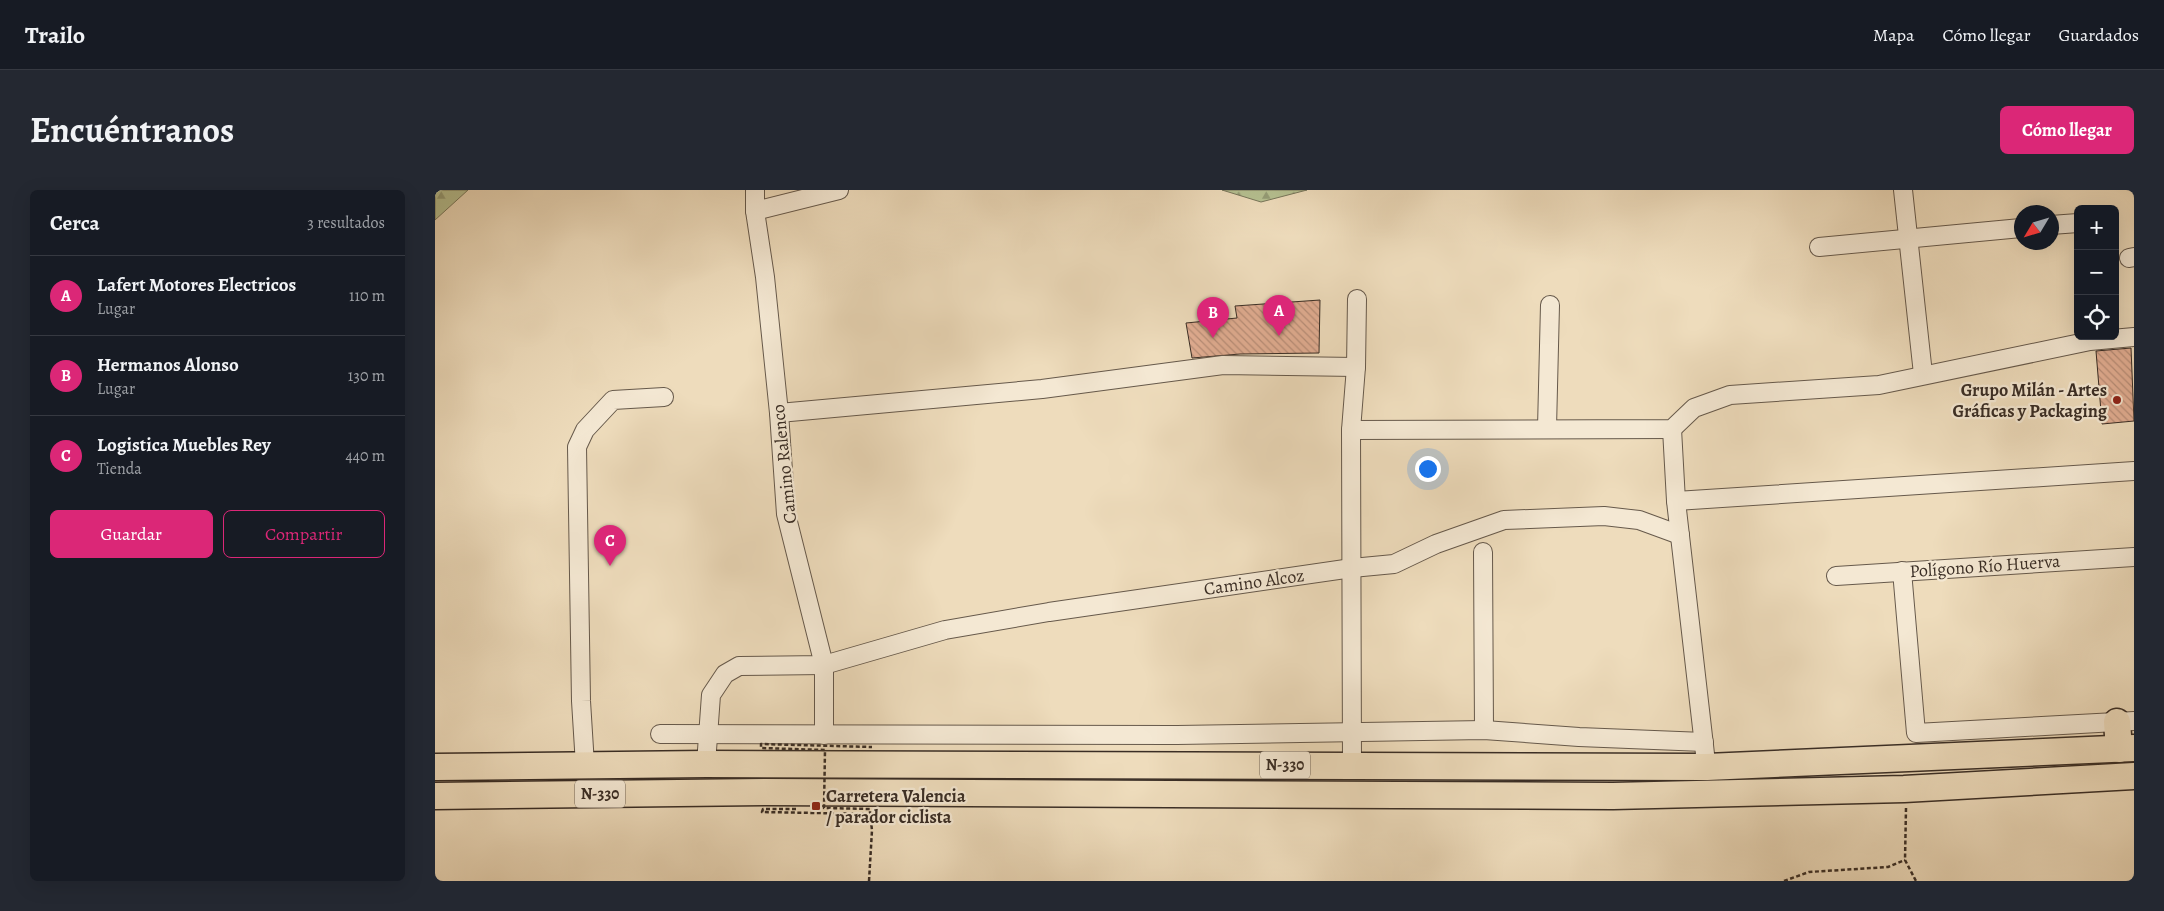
<!DOCTYPE html>
<html lang="es">
<head>
<meta charset="utf-8">
<style>
  body { margin:0; font-family:Alegreya,serif; background:#242831; color:#f1f3f6 }
  .controls { position:absolute; right:15px; top:15px; display:grid; overflow:hidden; border-radius:8px; box-shadow:0 5px 20px #0002 }
  .controls button { width:45px; height:45px; display:grid; place-items:center; padding:0; border:0; border-bottom:1px solid #363941; background:#171b24; color:#f1f3f6; font:25px sans-serif }
  .compass { position:absolute; left:1579px; top:15px; width:45px; height:45px; border-radius:50%; background:#171b24; box-shadow:0 5px 20px #0002; rotate:232deg }
  .you { position:absolute; left:992px; top:278px; width:18px; height:18px; margin:-12px; border:4px solid #fff; border-radius:50%; background:#1a73e8; box-shadow:0 0 0 8px #1a73e833 }
  .badge { display:grid; place-items:center; width:32px; height:32px; border-radius:50%; background:#db2777; color:#fff; font-size:16px; font-weight:700 }
  .pin { position:absolute; translate:-50% -41px; filter:drop-shadow(0 1px 2px #0008) }
  .pin::after { content:''; position:absolute; top:26px; width:18px; height:15px; background:inherit; clip-path:polygon(0 0,100% 0,50% 100%) }
  .list { margin:0; padding:0; list-style:none }
  h2 { display:flex; justify-content:space-between; align-items:center; height:65px; margin:0; padding:0 20px; font-size:21px }
  h2 small { font-size:16px; font-weight:400; color:#9ea1a6 }
  .list li { display:grid; grid-template-columns:32px 1fr auto; gap:15px; align-items:center; box-sizing:border-box; height:80px; padding:0 20px; border-top:1px solid #363941 }
  .list b { display:block; font-size:19px; white-space:nowrap }
  .list p { margin:0; font-size:16px; white-space:nowrap; color:#9ea1a6 }
  .list em { font-size:16px; font-style:normal; color:#9ea1a6 }
  .actions { display:flex; gap:10px; padding:15px 20px }
  .actions a { flex:1; padding:11px 0; border:1px solid #db2777; border-radius:8px; text-align:center; font-size:18px; color:#db2777 }
  .actions .main { background:#db2777; color:#fff }
  .icon { flex:none; width:28px; height:28px; fill:none; stroke:currentColor; stroke-width:2; stroke-linecap:round; stroke-linejoin:round }
  .map { position:relative; flex:none; width:1699px; height:691px; overflow:hidden; border-radius:8px }
  header { display:flex; align-items:center; gap:30px; box-sizing:border-box; height:70px; padding:0 25px; background:#171b24; border-bottom:1px solid #363941 }
  header strong { font-size:24px }
  nav { display:flex; gap:28px; margin-inline-start:auto; font-size:18px }
  .intro { display:flex; align-items:center; justify-content:space-between; box-sizing:border-box; height:120px; padding:0 30px }
  h1 { margin:0; font-size:35px }
  .button { padding:12px 22px; border-radius:8px; background:#db2777; color:#fff; font-size:18px; font-weight:700 }
  main { display:flex; gap:30px; padding:0 30px }
  aside { flex:1; background:#171b24; border-radius:8px; box-shadow:0 5px 20px #0002 }
  .map>svg:first-child { display:block }
  .forest { fill:url(#forest-firs); stroke:#78775c }
  .building { fill:url(#building-back-hatch); stroke:#392d25 }
  .lines { fill:none; stroke-linecap:round; stroke-linejoin:round }
  .minor-casing { stroke:#66594b; stroke-width:20 }
  .highway-casing { stroke:#392d25; stroke-width:29 }
  .path { stroke:#392d25; stroke-width:2.5; stroke-dasharray:4 2.5; stroke-linecap:butt }
  .minor { stroke:#f4e8d3; stroke-width:18 }
  .highway { stroke:#eedcbc; stroke-width:26 }
  .path-bridge { stroke:#392d25; stroke-width:2.5; stroke-dasharray:4 2.5; stroke-linecap:butt }
  .poi-dot { fill:#8f2418; stroke:#f4e8d3; stroke-width:2 }
  .labels { text-anchor:middle; dominant-baseline:central; stroke-width:4.5; stroke-linejoin:round; paint-order:stroke }
  .shield { fill:#f4e8d3; stroke:#716559; stroke-width:1 }
  .shield-label { font-size:16px; font-weight:bold; fill:#392d25 }
  .poi-label { font-size:18px; font-weight:bold; fill:#392d25; stroke:#f4e8d3; text-anchor:end }
  .street-label { font-size:18px; fill:#392d25; stroke:#f4e8d3 }
</style>
</head>
<body>
<header>
<strong>Trailo</strong>
<nav><a>Mapa</a><a>Cómo llegar</a><a>Guardados</a></nav>
</header>
<div class="intro"><h1>Encuéntranos</h1><a class="button">Cómo llegar</a></div>
<main>
<aside>
<h2>Cerca<small>3 resultados</small></h2>
<ul class="list">
<li><span class="badge">A</span><div><b>Lafert Motores Electricos</b><p>Lugar</p></div><em>110 m</em></li>
<li><span class="badge">B</span><div><b>Hermanos Alonso</b><p>Lugar</p></div><em>130 m</em></li>
<li><span class="badge">C</span><div><b>Logistica Muebles Rey</b><p>Tienda</p></div><em>440 m</em></li>
</ul>
<div class="actions"><a class="main">Guardar</a><a>Compartir</a></div>
</aside>
<div class="map">
<svg width="1699" height="691" viewBox="0 0 1699 691">
  <defs>
    <pattern id="forest-firs" width="22" height="20" patternUnits="userSpaceOnUse" patternTransform="scale(1.25)"><rect width="22" height="20" fill="#b6c192"/><path d="M5 1l3.5 6h-7zM16 11l3.5 6h-7z" fill="#959d77"/></pattern>
    <pattern id="building-back-hatch" width="6" height="6" patternUnits="userSpaceOnUse" patternTransform="scale(1.25)"><rect width="6" height="6" fill="#e2ae93"/><path d="M-1 5l2 2M0 0l6 6M5-1l2 2" fill="none" stroke="#b88e78"/></pattern>
  </defs>
  <rect width="100%" height="100%" fill="#eedcbc"/>
  <filter id="stains"><feTurbulence type="fractalNoise" baseFrequency=".004" numOctaves="4"/><feColorMatrix values="0 0 0 0 .2 0 0 0 0 .09 0 0 0 0 .02 0 0 0 .5 -.17"/></filter>
  <radialGradient id="worn" r=".72"><stop offset=".6" stop-color="#630" stop-opacity="0"/><stop offset="1" stop-color="#630" stop-opacity=".3"/></radialGradient>
  <!-- forest -->
  <g class="forest">
    <polygon points="0,0 33,0 0,30"/>
    <polygon points="787,0 872,0 826,12"/>
  </g>
  <!-- building -->
  <g class="building">
    <polygon points="885,110 884,163 805,164 757,168 751,133 802,128 800,116"/>
    <polygon points="1696,158 1699,231 1667,234 1661,161"/>
  </g>
  <g class="lines">
    <defs>
      <g id="minor">
        <polyline points="320,0 320,21 330,87 344,223 351,324 389,475 389,545"/>
        <polyline points="1468,0 1488,184"/>
        <polyline points="320,21 404,0"/>
        <polyline points="1616,35 1643,33"/>
        <polyline points="1384,57 1586,38"/>
        <polyline points="1694,68 1699,67"/>
        <polyline points="344,223 607,199 788,175 921,177"/>
        <polyline points="1112,238 1115,115"/>
        <polyline points="1237,239 1241,311 1270,564"/>
        <polyline points="916,240 1237,239 1259,218 1295,205 1444,195 1655,151 1699,147"/>
        <polyline points="1241,311 1699,281"/>
        <polyline points="1048,362 1049,540"/>
        <polyline points="1467,381 1481,543 1699,531"/>
        <polyline points="1401,386 1699,367"/>
        <polyline points="225,544 742,545 1049,540 1144,547 1269,552"/>
        <polyline points="271,574 276,505 290,484 304,476 389,475 510,440 614,422 917,378 959,374 1001,354 1069,330 1169,326 1204,330 1245,345"/>
        <polyline points="150,575 146,511 142,257 150,240 178,210 229,207"/>
        <polyline points="917,575 916,240 921,177 922,109"/>
      </g>
      <g id="highway">
        <polyline points="1682,532 1684,559"/>
        <polyline points="0,577 271,574 1272,577 1699,558"/>
        <polyline points="0,606 331,602 1178,606 1469,599 1699,586"/>
      </g>
    </defs>
    <!-- minor casing -->
    <use href="#minor" class="minor-casing"/>
    <!-- highway casing -->
    <use href="#highway" class="highway-casing"/>
    <!-- path -->
    <g class="path">
      <polyline points="1471,618 1470,670 1481,691"/>
      <polyline points="434,691 437,640 435,624"/>
      <polyline points="1349,691 1374,682 1453,677 1470,670"/>
    </g>
    <!-- minor -->
    <use href="#minor" class="minor"/>
    <!-- highway -->
    <use href="#highway" class="highway"/>
    <!-- path-bridge -->
    <polyline class="path-bridge" points="361,619 328,619 327,622 435,624 435,619 389,618 390,560 326,558 326,554 437,557"/>
  </g>
  <!-- markers -->
  <g class="poi-dot">
    <circle cx="1682" cy="210" r="5"/>
    <rect x="376" y="611" width="10" height="10" rx="2.5"/>
  </g>
  <g class="labels">
    <!-- shield labels -->
    <g class="shield">
      <rect x="825" y="561.5" width="50" height="27" rx="4"/>
      <rect x="140" y="590.5" width="50" height="27" rx="4"/>
    </g>
    <g class="shield-label">
      <text x="850" y="575">N-330</text>
      <text x="165" y="604">N-330</text>
    </g>
    <!-- poi labels -->
    <g class="poi-label">
      <text x="1672" y="200">Grupo Milán - Artes<tspan x="1672" dy="21">Gráficas y Packaging</tspan></text>
      <text x="391" y="606" text-anchor="start">Carretera Valencia<tspan x="391" dy="21">/ parador ciclista</tspan></text>
    </g>
    <!-- street labels -->
    <g class="street-label">
      <text transform="translate(349 274) rotate(-96)">Camino Ralenco</text>
      <text transform="translate(1550 376) rotate(-4)">Polígono Río Huerva</text>
      <text transform="translate(819 392) rotate(-8)">Camino Alcoz</text>
    </g>
  </g>
  <rect width="100%" height="100%" filter="url(#stains)"/>
  <rect width="100%" height="100%" fill="url(#worn)"/>
</svg>
<div class="controls">
<button>+</button>
<button>−</button>
<button><svg class="icon" aria-label="locate" viewBox="0 0 24 24"><circle cx="12" cy="12" r="6"/><path d="M12 2v4M12 18v4M2 12h4M18 12h4"/></svg></button>
</div>
<svg class="compass" viewBox="-18 -18 36 36"><path d="M0-13l5 13h-10z" fill="#e53935"/><path d="M0 13l5-13h-10z" fill="#9ea1a6"/></svg>
<div class="you"></div>
<div class="pin badge" style="left:844px;top:146px">A</div>
<div class="pin badge" style="left:778px;top:148px">B</div>
<div class="pin badge" style="left:175px;top:376px">C</div>
</div>
</main>
</body>
</html>
